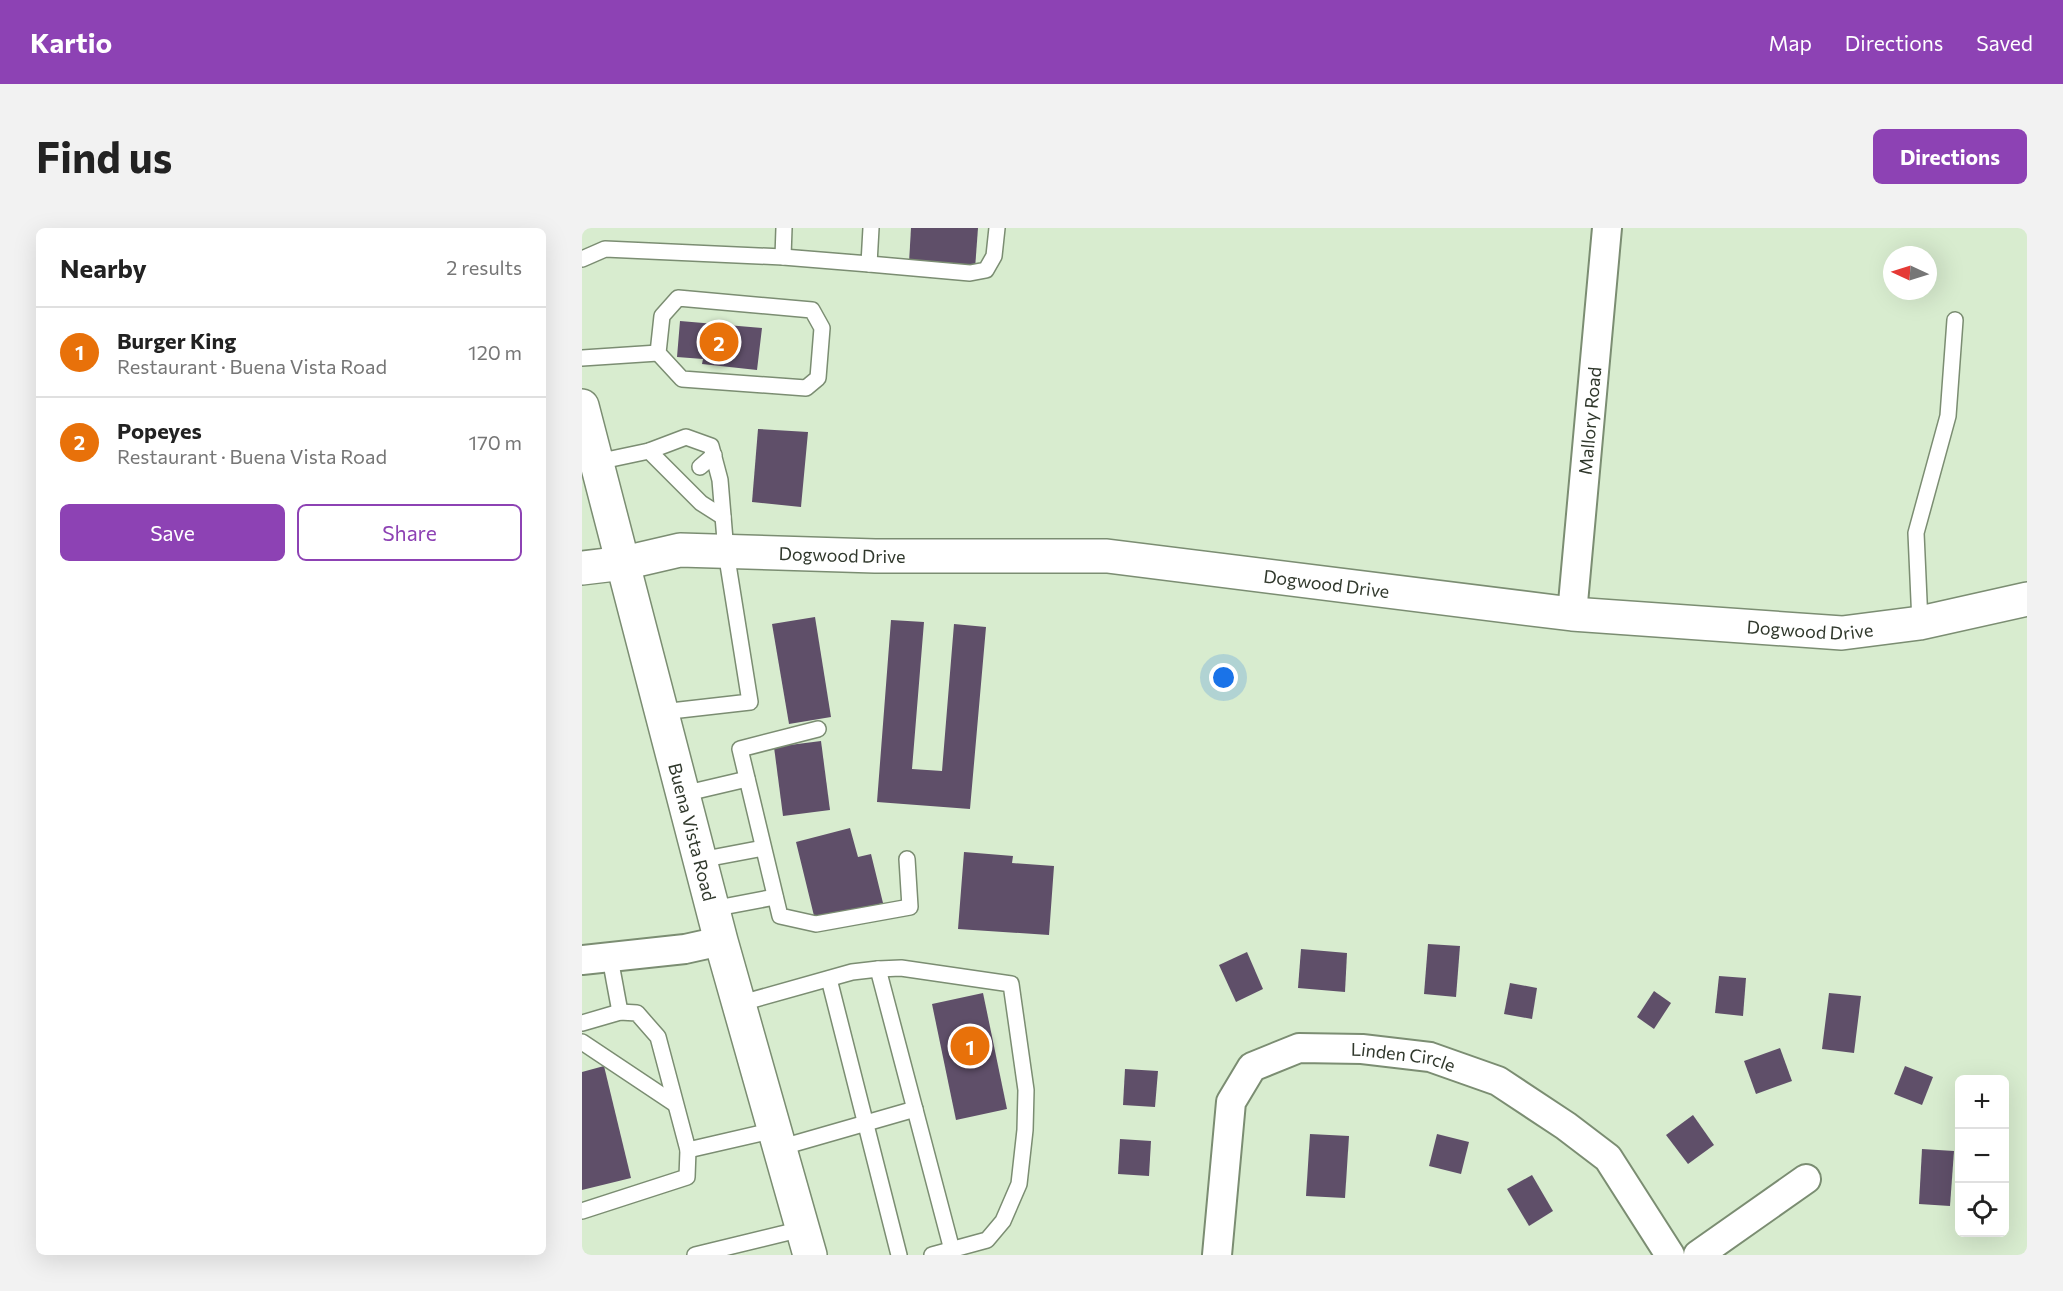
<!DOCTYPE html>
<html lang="en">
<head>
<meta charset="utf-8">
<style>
  body { margin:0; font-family:Commissioner,sans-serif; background:#f2f2f2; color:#222 }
  .controls { position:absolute; right:18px; bottom:18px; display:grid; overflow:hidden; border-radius:9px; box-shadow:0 6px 24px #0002 }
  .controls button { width:54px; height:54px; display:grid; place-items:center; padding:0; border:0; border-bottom:2px solid #e0e0e0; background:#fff; color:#222; font:30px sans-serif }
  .compass { position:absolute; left:1301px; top:18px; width:54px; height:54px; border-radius:50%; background:#fff; box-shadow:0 6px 24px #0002; rotate:274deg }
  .you { position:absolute; left:642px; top:450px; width:21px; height:21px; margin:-15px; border:4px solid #fff; border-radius:50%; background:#1a73e8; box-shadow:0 0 0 9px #1a73e833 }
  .badge { display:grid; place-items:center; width:39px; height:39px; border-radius:50%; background:#8d42b4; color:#fff; font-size:20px; font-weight:700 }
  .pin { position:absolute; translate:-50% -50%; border:3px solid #fff; box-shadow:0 2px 6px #0006 }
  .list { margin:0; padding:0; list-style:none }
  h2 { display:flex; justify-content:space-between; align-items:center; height:78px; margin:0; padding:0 24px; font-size:26px }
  h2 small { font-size:20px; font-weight:400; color:#767676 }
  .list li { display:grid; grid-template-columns:39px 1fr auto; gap:18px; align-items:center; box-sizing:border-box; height:90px; padding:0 24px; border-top:2px solid #e0e0e0 }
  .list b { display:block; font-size:22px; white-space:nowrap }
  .list p { margin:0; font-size:20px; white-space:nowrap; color:#767676 }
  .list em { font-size:20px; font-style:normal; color:#767676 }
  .actions { display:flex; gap:12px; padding:18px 24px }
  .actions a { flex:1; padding:14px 0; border:2px solid #8d42b4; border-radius:9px; text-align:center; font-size:21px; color:#8d42b4 }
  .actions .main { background:#8d42b4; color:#fff }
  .icon { flex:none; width:33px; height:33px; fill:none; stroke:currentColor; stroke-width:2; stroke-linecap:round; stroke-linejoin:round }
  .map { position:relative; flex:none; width:1445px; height:1027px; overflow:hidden; border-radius:9px }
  header { display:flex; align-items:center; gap:36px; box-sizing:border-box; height:84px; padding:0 30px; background:#8d42b4; color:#fff }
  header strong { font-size:28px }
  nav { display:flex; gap:33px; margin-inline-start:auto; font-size:21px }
  .intro { display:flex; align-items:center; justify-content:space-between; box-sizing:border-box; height:144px; padding:0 36px }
  h1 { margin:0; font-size:42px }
  .button { padding:15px 27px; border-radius:9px; background:#8d42b4; color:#fff; font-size:21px; font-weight:700 }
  main { display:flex; gap:36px; padding:0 36px }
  aside { flex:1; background:#fff; border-radius:9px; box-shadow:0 6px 24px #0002 }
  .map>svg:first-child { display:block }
  .building { fill:#5f4f69 }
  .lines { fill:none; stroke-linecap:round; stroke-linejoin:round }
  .service-casing { stroke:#7b8d72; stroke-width:18 }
  .minor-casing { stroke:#7b8d72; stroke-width:32 }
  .tertiary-casing { stroke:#7b8d72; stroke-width:36 }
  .secondary-casing { stroke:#7b8d72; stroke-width:36 }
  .service { stroke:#fff; stroke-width:15 }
  .minor { stroke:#fff; stroke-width:28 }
  .tertiary { stroke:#fff; stroke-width:33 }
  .secondary { stroke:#fff; stroke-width:33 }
  .labels { text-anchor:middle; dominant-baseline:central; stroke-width:6; stroke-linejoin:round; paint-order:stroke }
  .street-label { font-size:18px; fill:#30382c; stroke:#fff }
</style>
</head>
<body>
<header>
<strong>Kartio</strong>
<nav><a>Map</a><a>Directions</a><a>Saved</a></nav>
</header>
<div class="intro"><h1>Find us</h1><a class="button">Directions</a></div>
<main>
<aside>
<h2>Nearby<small>2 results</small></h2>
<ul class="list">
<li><span class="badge" style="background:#e8710a">1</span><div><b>Burger King</b><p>Restaurant · Buena Vista Road</p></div><em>120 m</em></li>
<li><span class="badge" style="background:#e8710a">2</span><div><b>Popeyes</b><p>Restaurant · Buena Vista Road</p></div><em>170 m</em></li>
</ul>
<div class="actions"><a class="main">Save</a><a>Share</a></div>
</aside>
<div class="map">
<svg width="1445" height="1027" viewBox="0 0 1445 1027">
  <rect width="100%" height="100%" fill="#d8eccf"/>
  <!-- building -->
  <g class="building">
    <polygon points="329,0 396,0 393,41 327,35"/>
    <polygon points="98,93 180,100 175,142 120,136 121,131 95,129"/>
    <polygon points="176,201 226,204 219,279 170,274"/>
    <polygon points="233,389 249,489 207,496 190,396"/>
    <polygon points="309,392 342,394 330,541 360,543 372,396 404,399 388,581 295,574"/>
    <polygon points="239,513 248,582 201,588 192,519"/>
    <polygon points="268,600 276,629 289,626 301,675 233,692 214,614"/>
    <polygon points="382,624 431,628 430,635 472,638 467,707 376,701"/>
    <polygon points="846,716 878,718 874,769 842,766"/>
    <polygon points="719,721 765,725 763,764 716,760"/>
    <polygon points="665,724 681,761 654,774 637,737"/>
    <polygon points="1137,748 1164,750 1161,788 1133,785"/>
    <polygon points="928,755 955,760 950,791 922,786"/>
    <polygon points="1072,763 1089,775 1072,801 1055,789"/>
    <polygon points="401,765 425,881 374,892 350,776"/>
    <polygon points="1247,765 1279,768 1272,825 1240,821"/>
    <polygon points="1198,820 1210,853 1174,866 1162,833"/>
    <polygon points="22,838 49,950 0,962 0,844"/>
    <polygon points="1323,838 1351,849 1340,877 1312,866"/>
    <polygon points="543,841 576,843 573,879 541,877"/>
    <polygon points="1111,887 1132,917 1106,936 1084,907"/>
    <polygon points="728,906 767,908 763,970 724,968"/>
    <polygon points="855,906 887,914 879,946 847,938"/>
    <polygon points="538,911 569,913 567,948 536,946"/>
    <polygon points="1340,921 1372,923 1368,978 1337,976"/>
    <polygon points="950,947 971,983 947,998 925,961"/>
  </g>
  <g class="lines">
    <defs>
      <g id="service">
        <polyline points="201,29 202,0"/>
        <polyline points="0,31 23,21 201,29 287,36 289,0"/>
        <polyline points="287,36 388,45 404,42 412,28 415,0"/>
        <polygon points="96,70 230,82 240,100 236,150 224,160 100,151 76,125 80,88"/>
        <polyline points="0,130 76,125"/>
        <polyline points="67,223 119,275 141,289"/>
        <polyline points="15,234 67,223 104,209 129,218 138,252 144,324 168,474 80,484"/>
        <polyline points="118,239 132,227"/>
        <polyline points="1338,395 1334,305 1366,188 1373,92"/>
        <polyline points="236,501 158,521 198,688 234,696 328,679 325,631"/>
        <polyline points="101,566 165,551"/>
        <polyline points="118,632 181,620"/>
        <polyline points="130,681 193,669"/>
        <polyline points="28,730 38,784"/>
        <polyline points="296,741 370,1022"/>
        <polyline points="247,751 317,1027"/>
        <polyline points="156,776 270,744 296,741 319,740 429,756 444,862 443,902 437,956 421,993 405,1012 350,1027"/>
        <polyline points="0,795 38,784 55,785 76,809 106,922 105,949 0,983"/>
        <polyline points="0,814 93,876"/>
        <polyline points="197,920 333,881"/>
        <polyline points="106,922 193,902"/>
        <polyline points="113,1027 220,1001"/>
      </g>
      <g id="minor">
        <path id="s1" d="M990 386 1025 0"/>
        <polyline points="0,732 103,721 139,713"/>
        <path id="s2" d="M635 1027 649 874 670 839 717 820 780 821 848 829 916 853 984 898 1026 930 1088 1027"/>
        <polyline points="1116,1027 1224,951"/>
      </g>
      <g id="tertiary">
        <path id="s3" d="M0 340 42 335 98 322 293 328H525L990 386 1260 405 1338 395 1445 371"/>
      </g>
      <g id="secondary">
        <path id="s4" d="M0 178 139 713 228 1027"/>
      </g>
    </defs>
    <!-- service casing -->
    <use href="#service" class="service-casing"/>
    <!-- minor casing -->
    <use href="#minor" class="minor-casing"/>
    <!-- tertiary casing -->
    <use href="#tertiary" class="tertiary-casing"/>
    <!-- secondary casing -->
    <use href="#secondary" class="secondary-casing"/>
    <!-- service -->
    <use href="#service" class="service"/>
    <!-- minor -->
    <use href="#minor" class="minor"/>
    <!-- tertiary -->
    <use href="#tertiary" class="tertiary"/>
    <!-- secondary -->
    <use href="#secondary" class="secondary"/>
  </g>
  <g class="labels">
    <!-- street labels -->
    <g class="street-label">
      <text stroke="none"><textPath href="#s1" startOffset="194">Mallory Road</textPath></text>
      <text stroke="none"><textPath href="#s3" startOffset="262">Dogwood Drive</textPath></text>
      <text stroke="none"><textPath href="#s3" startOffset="748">Dogwood Drive</textPath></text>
      <text stroke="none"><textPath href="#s3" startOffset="1234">Dogwood Drive</textPath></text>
      <text stroke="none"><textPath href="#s4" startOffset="440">Buena Vista Road</textPath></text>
      <text stroke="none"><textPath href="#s2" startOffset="350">Linden Circle</textPath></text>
    </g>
  </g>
</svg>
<div class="controls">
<button>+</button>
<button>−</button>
<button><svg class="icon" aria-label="locate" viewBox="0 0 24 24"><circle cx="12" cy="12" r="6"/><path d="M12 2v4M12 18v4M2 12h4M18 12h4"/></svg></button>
</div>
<svg class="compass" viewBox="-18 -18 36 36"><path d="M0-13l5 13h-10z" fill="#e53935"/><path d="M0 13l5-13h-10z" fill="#767676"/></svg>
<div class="you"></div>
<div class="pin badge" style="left:388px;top:818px;background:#e8710a">1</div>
<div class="pin badge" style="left:137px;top:114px;background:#e8710a">2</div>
</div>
</main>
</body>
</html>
